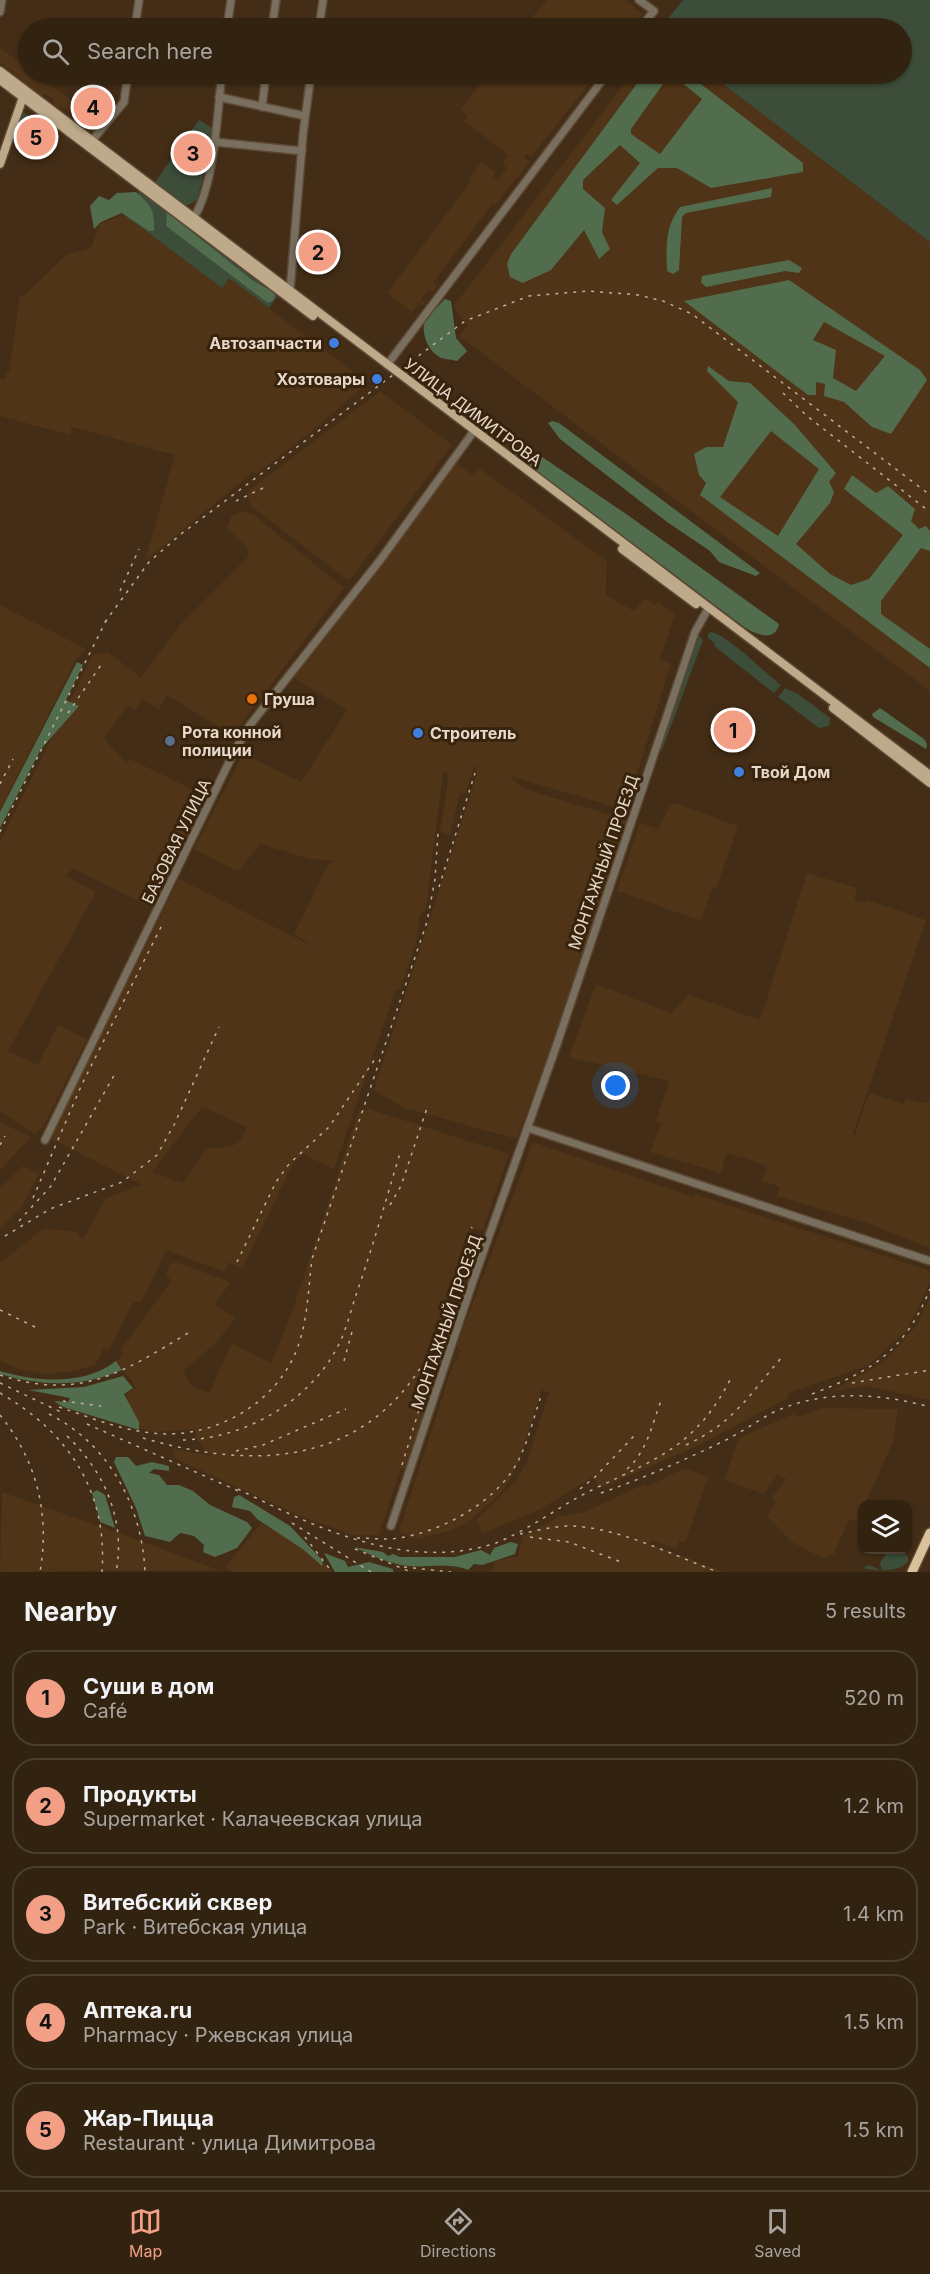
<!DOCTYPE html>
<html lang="en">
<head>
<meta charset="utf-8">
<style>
  body { margin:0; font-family:Inter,sans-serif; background:#3a2a19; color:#f1f3f6 }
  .controls { position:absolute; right:18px; bottom:18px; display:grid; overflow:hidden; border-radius:12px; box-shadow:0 2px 4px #0004 }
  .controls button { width:54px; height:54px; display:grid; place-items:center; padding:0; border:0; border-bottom:2px solid #4d3f30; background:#322210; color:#f1f3f6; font:30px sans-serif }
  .you { position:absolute; left:616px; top:1086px; width:21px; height:21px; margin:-15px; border:4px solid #fff; border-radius:50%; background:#1a73e8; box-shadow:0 0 0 9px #1a73e833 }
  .badge { display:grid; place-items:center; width:39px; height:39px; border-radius:50%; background:#f39f86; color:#111; font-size:20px; font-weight:700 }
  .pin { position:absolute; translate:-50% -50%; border:3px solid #fff; box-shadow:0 2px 6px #0006 }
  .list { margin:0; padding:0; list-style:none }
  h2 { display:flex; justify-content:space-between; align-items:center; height:78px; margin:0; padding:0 24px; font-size:26px }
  h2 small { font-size:20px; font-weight:400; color:#a8a49f }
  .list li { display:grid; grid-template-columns:39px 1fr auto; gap:18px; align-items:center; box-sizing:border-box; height:96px; margin:0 12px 12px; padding:0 12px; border:2px solid #4d3f30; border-radius:24px }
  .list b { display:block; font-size:22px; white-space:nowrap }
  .list p { margin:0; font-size:20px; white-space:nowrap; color:#a8a49f }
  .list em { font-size:20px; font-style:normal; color:#a8a49f }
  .icon { flex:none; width:33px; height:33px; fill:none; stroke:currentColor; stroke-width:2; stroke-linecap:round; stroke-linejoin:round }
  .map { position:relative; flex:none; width:930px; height:1572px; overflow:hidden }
  .search { position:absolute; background:#322210; box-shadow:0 2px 4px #0004; left:18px; right:18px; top:18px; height:66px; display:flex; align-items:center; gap:15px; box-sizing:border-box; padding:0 21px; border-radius:33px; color:#a8a49f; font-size:22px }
  .sheet { height:618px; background:#322210 }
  nav { display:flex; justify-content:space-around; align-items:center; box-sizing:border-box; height:84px; border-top:2px solid #4d3f30; background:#322210; font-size:16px; color:#a8a49f }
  nav a { display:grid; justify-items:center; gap:3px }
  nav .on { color:#f39f86 }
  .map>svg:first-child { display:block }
  .built { fill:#4f3417; fill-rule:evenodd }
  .green { fill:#3c4d39 }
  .forest { fill:#526d4e; fill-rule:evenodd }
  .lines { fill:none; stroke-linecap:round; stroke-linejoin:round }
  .minor-casing { stroke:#5d4833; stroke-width:10 }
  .major-casing { stroke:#5d4833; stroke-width:11 }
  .highway-casing { stroke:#5d4833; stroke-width:12 }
  .minor { stroke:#786f5f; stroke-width:7 }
  .major { stroke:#beaa8b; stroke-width:8 }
  .highway { stroke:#d9c19c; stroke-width:9 }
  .rail { stroke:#bfaf9f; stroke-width:1.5; stroke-dasharray:3 6; stroke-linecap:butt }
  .shop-dot { fill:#3f7fe0; stroke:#38230c; stroke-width:2 }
  .food-dot { fill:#e8710a; stroke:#38230c; stroke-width:2 }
  .service-dot { fill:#5c6f8a; stroke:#38230c; stroke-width:2 }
  .labels { text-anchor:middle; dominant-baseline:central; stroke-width:6; stroke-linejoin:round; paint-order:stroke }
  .poi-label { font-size:16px; font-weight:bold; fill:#e6d8ca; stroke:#38230c; text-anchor:start }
  .street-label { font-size:16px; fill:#e6d8ca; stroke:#38230c }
</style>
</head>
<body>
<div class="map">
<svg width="930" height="1572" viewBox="0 0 930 1572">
  <rect width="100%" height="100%" fill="#432d16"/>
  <!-- built -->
  <g class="built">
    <polygon points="547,0 625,0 643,14 632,28 523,28"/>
    <polygon points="0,48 28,68 28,74 36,74 104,125 95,132 89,132 80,124 81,120 63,107 60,108 54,104 54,100 45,94 41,95 0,62"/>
    <polygon points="488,74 597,74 531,157 527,154 524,157 530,162 496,204 493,203 433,283 437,286 433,292 429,289 421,299 425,303 423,305 419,303 412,312 387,293 466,188 471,181 469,178 482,162 495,172 493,176 498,180 507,168 502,164 508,155 464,121 467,117 461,109"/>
    <polygon points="632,74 710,74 930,242 930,691 459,336 468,325 453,307"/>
    <polygon points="123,214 222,287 229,278 297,330 297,333 300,331 368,383 301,440 256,474 253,472 145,561 175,455 72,427 70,435 0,416 0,378 5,379 6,373 9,373 20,295 24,296 66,255 91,248 100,224"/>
    <polygon points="380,391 452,445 349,581 251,506 247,492"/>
    <path d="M456 463 473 475 479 468 607 561 606 595 634 611 645 598 655 605 658 601 675 614 660 660 671 663 626 810 509 776 522 788 627 820 552 1048 516 1139 402 1107 374 1090 477 774 475 764 465 794 460 793 450 835 440 832 449 775 443 772 426 908 420 916 417 939 400 990 396 989 334 1169 303 1154 293 1164 242 1268 228 1262 225 1272 166 1250 142 1301 133 1302 110 1349H103L95 1365 68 1372 43 1374 21 1370 0 1361V1263L44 1228 76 1232 83 1239 106 1198 142 1185 50 1138 179 879 316 948 294 934 329 863 334 861 310 859 260 844 238 872 194 849 243 754 301 782 347 710 294 678ZM202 1107 247 1127 241 1140 232 1146 206 1149 183 1183 152 1172Z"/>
    <polygon points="242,511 254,515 344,588 233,735 167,695 159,709 142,699 136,710 127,706 104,739 126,762 130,759 206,796 150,907 73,868 66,876 96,892 8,1051 38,1065 58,1025 87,1039 44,1125 35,1134 0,1111 0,842 93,655 108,652 141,678 180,625 249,556 247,548 227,528 231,517"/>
    <polygon points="0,605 86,649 76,660 0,811"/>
    <polygon points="675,803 738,826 716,889 712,888 701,921 617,891 640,823 658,829 670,806"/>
    <polygon points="807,873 857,888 854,900 866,903 867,900 926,920 853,1134 855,1135 869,1093 904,1104 906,1098 920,1103 930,1102 930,1248 867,1223 777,1196 780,1187 762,1181 767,1166 748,1159 726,1153 721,1173 650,1152 661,1123 656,1121 669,1081 569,1057 596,984 671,1013 689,995 760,1020"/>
    <polygon points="369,1109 509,1154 483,1230 469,1229 436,1334 430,1361 435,1379 406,1469 401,1468 379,1535 353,1535 300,1516 174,1458 173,1449 211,1456 197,1440 194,1429 155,1432 132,1427 128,1423 132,1411 125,1394 136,1388 117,1361 123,1353 121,1349 171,1281 166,1274 170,1264 176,1262 228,1281 230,1283 214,1305 236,1318 216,1343 184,1370 191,1385 209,1393 232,1343 271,1363 291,1314 359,1111"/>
    <polygon points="0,1122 31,1137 0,1170"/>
    <polygon points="533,1142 693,1197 695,1194 930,1271 930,1281 915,1315 905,1332 867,1366 788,1393 788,1398 699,1445 601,1488 593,1477 539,1510 482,1534 477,1519 516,1481 528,1459 549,1392 541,1390 522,1452 511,1479 498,1496 466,1523 446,1532 416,1539 399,1531 454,1361 457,1362 460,1351 457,1345"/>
    <polygon points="23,1166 39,1174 21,1208 0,1229 0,1188"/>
    <polygon points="930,1297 930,1400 868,1386 830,1392 884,1362 917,1325"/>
    <polygon points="822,1408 898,1409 893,1442 865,1504 862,1504 857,1522 849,1519 834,1554 822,1558 792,1542 767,1516 776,1502 771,1499 786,1479 778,1474 764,1494 724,1480 739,1438 793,1414 799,1417"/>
    <polygon points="684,1468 708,1477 685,1543 679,1541 677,1549 651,1540 649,1544 725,1572 492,1572 495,1561 518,1556 522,1537 544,1525 562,1516 585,1512 644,1484 647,1487"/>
    <polygon points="2,1492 119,1533 218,1570 0,1572"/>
    <polygon points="261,1523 305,1547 333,1572 234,1572 225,1568"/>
  </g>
  <!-- green -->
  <g class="green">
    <polygon points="683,0 930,0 930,242 710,74 902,74 902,28 660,28"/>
    <polygon points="23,112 58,138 40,160 10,141 17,121"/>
    <polygon points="199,120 215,130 197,200 184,207 153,185"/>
    <polygon points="140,191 279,294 269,308 229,278 222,288 123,214"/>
    <path d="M710 632C726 633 765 673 781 685L774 693 714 646 715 644 707 637Z"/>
    <polygon points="699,635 703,640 662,750 660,749"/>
    <polygon points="785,688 798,694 830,718 829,726 819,728 778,697"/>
    <path d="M887 1552 904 1553 908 1557V1562C898 1572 877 1572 863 1568L869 1565 882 1571 880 1563Z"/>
  </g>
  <!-- forest -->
  <g class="forest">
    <path d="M644 74H688L803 163V172L711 188 677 168H658L617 205 611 200 640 163 620 145 583 180V189L605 208 602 232 610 249 599 259 584 230 551 270 523 283 510 277 507 264 511 254ZM681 82 702 99 660 154 631 134V129L663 84Z"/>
    <path d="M772 188 771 197 686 213 682 217 679 270 673 274 667 271C666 246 665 227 680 207Z"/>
    <path d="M136 192C151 205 155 210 154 231H149L122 213 101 222 94 229 90 206 99 196 109 200 117 193Z"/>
    <polygon points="167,212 252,280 275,293 274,300 268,303 166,226"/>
    <polygon points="789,260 802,268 799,273 785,271 706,287 701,282 702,276"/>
    <path d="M789 280 920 370 927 380 891 434 872 427 844 402 824 396 825 384 816 382V395H808L684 301ZM824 322 885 356 856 391 833 378 836 350 813 340Z"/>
    <path d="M445 299 451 301 456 338 467 351 457 361C451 359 442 360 438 356 427 349 421 332 425 320Z"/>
    <path d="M708 366 729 381 750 383 795 425 836 473 829 482 834 492 830 503 796 544 830 574 851 585 869 579 903 535 844 489 852 475 876 493 888 486 915 509 911 521 919 529 926 526 930 531V551L921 548 881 601V614L930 649V668L700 495 706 483 699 475 694 454 706 447H723L738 402 707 371ZM771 431 819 469 778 536 720 497Z"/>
    <polygon points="552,421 559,423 760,573 756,576 719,562 710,551 667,522 560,439 548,423"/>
    <path d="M523 444 629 516 779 624C775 643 755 634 744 627L518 457 515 453 518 446Z"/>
    <polygon points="77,662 83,665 66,700 79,706 41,749 0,828 0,812"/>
    <polygon points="880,708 924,739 927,744 926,749 873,717 872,714"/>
    <path d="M116 1361 122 1370C81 1388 41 1386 0 1374V1371C38 1382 83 1386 116 1361Z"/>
    <polygon points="123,1376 133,1388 124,1394 139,1422 139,1430 63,1407 54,1401 68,1402 70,1398 28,1390 84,1387"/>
    <polygon points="116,1457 128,1457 136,1466 152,1462 169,1466 169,1471 154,1469 149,1473 159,1475 167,1485 179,1485 193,1491 210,1505 247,1522 252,1528 237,1548 215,1557 203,1552 204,1545 194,1536 180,1533 170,1542 145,1536 136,1508 114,1462"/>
    <polygon points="97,1490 105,1495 115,1528 100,1522 92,1493"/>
    <polygon points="239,1495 290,1526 323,1561 322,1566 304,1550 257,1519 250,1511 232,1507 234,1497"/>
    <path d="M511 1542 518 1544 515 1554 482 1565 474 1564 468 1570C451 1562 427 1568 408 1566 389 1564 371 1555 354 1547L383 1552 388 1556 393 1554 400 1557H455L481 1550 490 1555 494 1548Z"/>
    <polygon points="324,1553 345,1561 348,1567 369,1562 393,1569 393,1572 335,1572"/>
  </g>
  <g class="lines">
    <defs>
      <g id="minor">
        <polyline points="639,0 654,11 640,28"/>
        <polyline points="0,12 2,0"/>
        <polyline points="135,28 139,0"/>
        <polyline points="227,28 231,0"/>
        <polyline points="272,28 276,0"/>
        <polyline points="319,28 323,0"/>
        <polyline points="219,97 305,116"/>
        <polyline points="262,107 266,74"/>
        <polyline points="215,142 302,151"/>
        <polyline points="90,143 124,102 128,74"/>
        <path d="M194 217C215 184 217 113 222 74"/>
        <polyline points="290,291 303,134 311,74"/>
        <polyline points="387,365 607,74"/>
        <polyline points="528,1128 930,1261"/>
        <polyline points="45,1140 235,750 250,725 381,559 474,431"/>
        <polyline points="391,1526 472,1284 556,1047 695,632 709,607"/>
      </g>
      <g id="major">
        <polyline points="0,71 930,775"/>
        <polyline points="0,80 313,316"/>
        <polyline points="0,164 24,94"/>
        <polyline points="622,549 696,604"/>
        <polyline points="833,708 930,783"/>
      </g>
      <polyline id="highway" points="912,1572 930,1533"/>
    </defs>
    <!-- minor casing -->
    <use href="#minor" class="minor-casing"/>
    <!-- major casing -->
    <use href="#major" class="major-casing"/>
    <!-- highway casing -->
    <use href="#highway" class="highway-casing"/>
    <!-- minor -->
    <use href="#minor" class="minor"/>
    <!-- major -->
    <use href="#major" class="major"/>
    <!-- highway -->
    <use href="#highway" class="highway"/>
    <!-- rail -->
    <g class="rail">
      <polyline points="783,393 807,416 930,512"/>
      <polyline points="236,501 263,488"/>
      <polyline points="120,591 139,549"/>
      <polyline points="105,622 149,562 181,534 465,321 529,296 589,291 638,295 663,301 692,314 930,495"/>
      <polyline points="68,713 101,665"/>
      <polyline points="0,784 13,759"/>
      <polyline points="0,832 109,615"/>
      <polyline points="439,887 475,773"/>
      <polyline points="0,1145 5,1136"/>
      <polyline points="33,1198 82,1084 163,923"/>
      <polyline points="390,1205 401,1186 427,1108"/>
      <polyline points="19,1221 51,1186 116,1072"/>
      <polyline points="5,1236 50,1209 122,1182 157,1155 174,1125 219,1027"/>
      <polyline points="237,1262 276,1182 289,1164 329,1127 375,1059"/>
      <polyline points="0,1310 35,1327"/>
      <polyline points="344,1361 353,1328"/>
      <path d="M0 1375C79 1401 122 1373 188 1333"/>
      <polyline points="0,1383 65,1414"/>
      <polyline points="852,1383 930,1370"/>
      <path d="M0 1393C68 1432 108 1491 102 1572"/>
      <path d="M812 1394C872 1371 905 1351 930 1289"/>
      <polyline points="63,1401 101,1406"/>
      <path d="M59 1407C89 1417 120 1430 152 1433 211 1440 275 1406 297 1349 308 1320 308 1290 312 1259L427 922 435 879 438 833"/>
      <path d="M49 1414C109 1444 142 1506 145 1572"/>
      <path d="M0 1415C37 1461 50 1514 40 1572"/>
      <polyline points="87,1424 243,1493"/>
      <path d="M67 1436C105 1472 126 1521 116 1572"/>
      <path d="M143 1438C262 1473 376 1464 436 1340 453 1306 461 1264 472 1227"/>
      <path d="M183 1440C245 1439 311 1401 339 1344 347 1328 351 1309 357 1292 373 1246 386 1200 400 1153"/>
      <path d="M686 1445C734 1423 749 1395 782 1357"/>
      <polyline points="236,1451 263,1445 346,1409"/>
      <polyline points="402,1465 438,1348"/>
      <path d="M627 1469C647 1452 652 1424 661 1401"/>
      <path d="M238 1489C316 1528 407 1572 496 1543 531 1529 562 1504 596 1488 661 1457 698 1444 732 1376"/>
      <polyline points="580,1489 595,1477 635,1435"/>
      <path d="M601 1493C644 1478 687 1459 728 1439 743 1431 757 1421 772 1413 822 1389 879 1393 930 1407"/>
      <polyline points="292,1523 371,1572"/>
      <path d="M520 1534C536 1531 553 1526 570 1526 618 1527 672 1555 718 1572"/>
      <polyline points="305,1537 332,1572"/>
      <polyline points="530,1537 569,1542 621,1562"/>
      <path d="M357 1538C371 1538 385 1540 399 1538 445 1531 502 1499 521 1455 530 1435 535 1413 542 1393"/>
      <polyline points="355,1549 411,1572"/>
      <polyline points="404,1567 451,1572"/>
    </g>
  </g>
  <!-- markers -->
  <g class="shop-dot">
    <circle cx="334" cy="343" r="6"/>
    <circle cx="377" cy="379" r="6"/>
    <circle cx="418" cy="733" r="6"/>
    <circle cx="739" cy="772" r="6"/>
  </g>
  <circle class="food-dot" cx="252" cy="699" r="6"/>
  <circle class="service-dot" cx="170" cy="741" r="6"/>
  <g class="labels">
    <!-- poi labels -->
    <g class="poi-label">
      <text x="322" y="343" text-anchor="end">Автозапчасти</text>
      <text x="365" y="379" text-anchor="end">Хозтовары</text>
      <text x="264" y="699">Груша</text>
      <text x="182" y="732">Рота конной<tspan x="182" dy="18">полиции</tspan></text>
      <text x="430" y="733">Строитель</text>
      <text x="751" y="772">Твой Дом</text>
    </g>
    <!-- street labels -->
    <g class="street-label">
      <text transform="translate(473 412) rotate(37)">УЛИЦА ДИМИТРОВА</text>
      <text transform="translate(176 841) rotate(-64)">БАЗОВАЯ УЛИЦА</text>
      <text transform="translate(603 862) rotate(-71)">МОНТАЖНЫЙ ПРОЕЗД</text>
      <text transform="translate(446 1322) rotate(-71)">МОНТАЖНЫЙ ПРОЕЗД</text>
    </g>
  </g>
</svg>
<div class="controls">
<button><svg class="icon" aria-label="layers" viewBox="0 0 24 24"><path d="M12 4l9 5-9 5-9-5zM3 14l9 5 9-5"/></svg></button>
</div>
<div class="you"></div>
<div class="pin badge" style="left:733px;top:730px">1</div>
<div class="pin badge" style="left:318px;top:252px">2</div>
<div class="pin badge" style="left:193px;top:153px">3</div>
<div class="pin badge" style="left:93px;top:107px">4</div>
<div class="pin badge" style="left:36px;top:137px">5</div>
<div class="search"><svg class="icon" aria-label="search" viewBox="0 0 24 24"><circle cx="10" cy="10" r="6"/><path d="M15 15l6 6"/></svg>Search here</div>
</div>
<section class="sheet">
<h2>Nearby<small>5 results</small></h2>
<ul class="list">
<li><span class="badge">1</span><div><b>Суши в дом</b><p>Café</p></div><em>520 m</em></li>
<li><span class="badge">2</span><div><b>Продукты</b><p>Supermarket · Калачеевская улица</p></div><em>1.2 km</em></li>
<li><span class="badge">3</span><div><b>Витебский сквер</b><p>Park · Витебская улица</p></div><em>1.4 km</em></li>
<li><span class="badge">4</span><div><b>Аптека.ru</b><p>Pharmacy · Ржевская улица</p></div><em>1.5 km</em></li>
<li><span class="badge">5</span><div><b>Жар-Пицца</b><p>Restaurant · улица Димитрова</p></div><em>1.5 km</em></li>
</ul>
</section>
<nav>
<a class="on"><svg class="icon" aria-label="map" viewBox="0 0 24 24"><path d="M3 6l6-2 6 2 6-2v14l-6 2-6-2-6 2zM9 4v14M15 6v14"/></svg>Map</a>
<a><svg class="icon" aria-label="directions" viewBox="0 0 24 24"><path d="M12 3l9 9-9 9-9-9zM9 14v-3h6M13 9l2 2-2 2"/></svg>Directions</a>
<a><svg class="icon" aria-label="saved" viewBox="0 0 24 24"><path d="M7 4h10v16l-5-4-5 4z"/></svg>Saved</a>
</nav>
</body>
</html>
